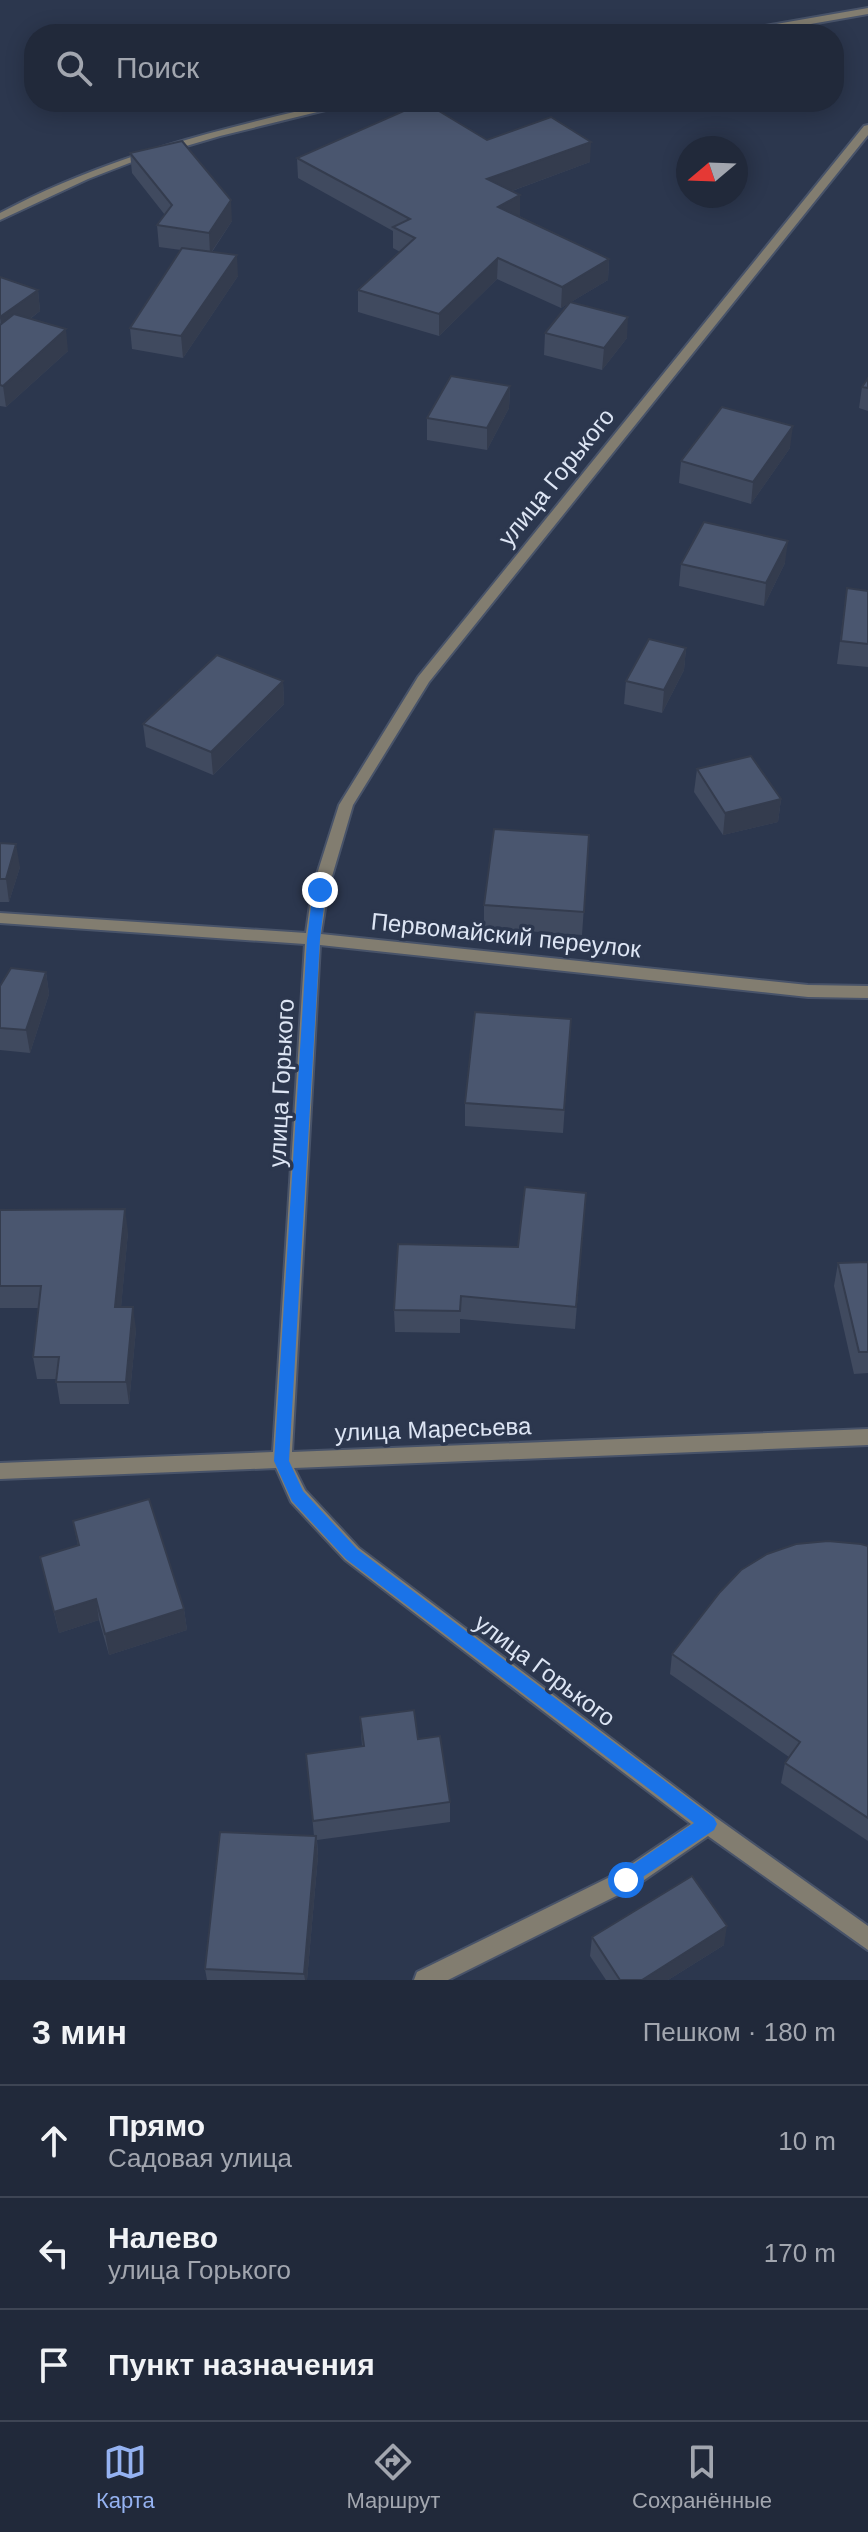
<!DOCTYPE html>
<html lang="ru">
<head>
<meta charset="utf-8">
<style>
  body { margin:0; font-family:Arial,sans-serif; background:#2d3545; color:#f1f3f6 }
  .compass { position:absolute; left:676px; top:136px; width:72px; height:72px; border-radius:50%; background:#21293a; box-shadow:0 4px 20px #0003; rotate:251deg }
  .stop { position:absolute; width:24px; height:24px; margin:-18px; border:6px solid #1a73e8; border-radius:50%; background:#fff }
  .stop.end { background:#1a73e8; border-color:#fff; box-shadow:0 2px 8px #0008 }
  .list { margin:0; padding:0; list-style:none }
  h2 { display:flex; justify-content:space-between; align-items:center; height:104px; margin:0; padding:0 32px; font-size:34px }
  h2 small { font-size:26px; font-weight:400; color:#a2a6af }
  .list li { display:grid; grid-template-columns:52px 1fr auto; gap:24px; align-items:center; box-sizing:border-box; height:112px; padding:0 32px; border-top:2px solid #3e4554 }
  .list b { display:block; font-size:30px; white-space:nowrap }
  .list p { margin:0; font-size:26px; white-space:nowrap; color:#a2a6af }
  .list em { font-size:26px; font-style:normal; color:#a2a6af }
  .icon { flex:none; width:44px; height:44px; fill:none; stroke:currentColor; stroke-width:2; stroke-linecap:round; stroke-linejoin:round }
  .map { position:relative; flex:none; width:868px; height:1980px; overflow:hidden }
  .search { position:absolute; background:#21293a; box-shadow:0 4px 20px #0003; left:24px; right:24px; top:24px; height:88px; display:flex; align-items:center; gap:20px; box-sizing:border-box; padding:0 28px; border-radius:32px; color:#a2a6af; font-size:30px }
  .sheet { height:440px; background:#21293a }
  nav { display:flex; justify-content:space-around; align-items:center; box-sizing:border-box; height:112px; border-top:2px solid #3e4554; background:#21293a; font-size:22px; color:#a2a6af }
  nav a { display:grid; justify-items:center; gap:4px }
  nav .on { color:#95b2f1 }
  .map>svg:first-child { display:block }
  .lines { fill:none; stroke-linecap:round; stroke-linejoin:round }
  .street-casing { stroke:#485369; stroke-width:4 }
  .street { fill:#827d70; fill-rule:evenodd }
  .wall { fill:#404a5f }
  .shaded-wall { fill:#343c4e }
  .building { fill:#4a566f; stroke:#343c4e; stroke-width:2 }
  .route { fill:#1a73e8 }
  .labels { text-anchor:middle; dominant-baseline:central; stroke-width:7; stroke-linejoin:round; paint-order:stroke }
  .street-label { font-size:24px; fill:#dde5f4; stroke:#2c374e }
</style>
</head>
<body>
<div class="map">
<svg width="868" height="1980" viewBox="0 0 868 1980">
  <rect width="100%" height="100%" fill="#2c374e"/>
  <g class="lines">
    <defs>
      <g id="street">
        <polygon points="868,8 868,14 754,34 732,34 737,31"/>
        <path d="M339 102H358L220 136 132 162 88 179 0 220V213C107 156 221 128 339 102Z"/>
        <polygon points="868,125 868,135 429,682 353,805 328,890 321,934 808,985 868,986 868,998 808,997 320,945 292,1452 868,1429 868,1445 294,1468 305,1490 359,1548 715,1817 868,1926 868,1950 708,1836 634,1887 448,1980 414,1980 417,1972 618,1873 691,1824 345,1560 291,1502 276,1468 0,1479 0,1463 273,1452 305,944 0,923 0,913 306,933 312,890 339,805 418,677 864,126"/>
      </g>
    </defs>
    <!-- street casing -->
    <use href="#street" class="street-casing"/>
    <!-- street -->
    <use href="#street" class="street"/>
  </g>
  <!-- wall -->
  <g class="wall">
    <polygon points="487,140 590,162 512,191 520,195 519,216 609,259 608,280 571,302 627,338 602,370 544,355 545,333 569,303 561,308 497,279 439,336 358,312 358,290 400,252 393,248 393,231 298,178 297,158"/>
    <polygon points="130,153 232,221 212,252 238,276 183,358 132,349 130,328 181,250 159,247 157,225 165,215 132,173"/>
    <polygon points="0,277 38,290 40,311 30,319 68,351 6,407 0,406"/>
    <polygon points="868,378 868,411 859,408 862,387"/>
    <polygon points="510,386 509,408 487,450 427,440 427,418"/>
    <polygon points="790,448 751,504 679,483 681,461"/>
    <polygon points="785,563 764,606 679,586 681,564"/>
    <polygon points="847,588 868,591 868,667 837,664"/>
    <polygon points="686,648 684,670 662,713 624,704 626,681"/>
    <polygon points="283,681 284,704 213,775 146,747 143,724"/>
    <polygon points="697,769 781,799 778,822 723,835 694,792"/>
    <polygon points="589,835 582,935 484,928 484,905"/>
    <polygon points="0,843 20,867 9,902 0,902"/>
    <polygon points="46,972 49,994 30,1053 0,1050 0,986"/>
    <polygon points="571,1019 563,1133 465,1126 465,1103"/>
    <polygon points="586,1193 575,1329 460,1319 460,1333 395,1332 394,1310 518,1247"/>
    <polygon points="0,1210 128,1232 121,1307 136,1329 129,1404 60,1404 56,1379 37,1379 33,1357 38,1308 0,1308"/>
    <polygon points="868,1262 868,1373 854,1374 834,1286 838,1263"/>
    <polygon points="73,1521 184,1609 187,1630 109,1655 99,1620 59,1633 40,1557 78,1546"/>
    <polygon points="868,1546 868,1841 781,1783 785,1763 789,1757 670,1674 672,1654"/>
    <polygon points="360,1717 418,1739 450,1802 450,1822 317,1840 318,1856 307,1980 207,1980 205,1969 314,1836 306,1754 362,1746"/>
    <polygon points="592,1937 724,1945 668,1980 606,1980 590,1956"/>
  </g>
  <!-- shaded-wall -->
  <g class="shaded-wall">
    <polygon points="591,142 590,162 487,200 487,179"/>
    <polygon points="520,195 520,216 498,228 498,207"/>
    <polygon points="231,200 232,221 210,254 209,233"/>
    <polygon points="237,255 238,276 183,358 181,336"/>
    <polygon points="498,258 497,279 439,336 439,314"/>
    <polygon points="609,259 608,280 561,308 562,287"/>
    <polygon points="38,290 40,311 3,339 0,317"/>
    <polygon points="628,317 627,338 602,370 604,348"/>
    <polygon points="66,329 68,351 6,407 3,386"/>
    <polygon points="510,386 509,408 487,450 487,428"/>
    <polygon points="793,426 790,448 751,504 753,482"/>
    <polygon points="788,541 785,563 764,606 766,583"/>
    <polygon points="686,648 684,670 662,713 664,690"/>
    <polygon points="283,681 284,704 213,775 211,752"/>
    <polygon points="781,799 778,822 723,835 725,813"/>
    <polygon points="16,844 20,867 9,902 6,879"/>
    <polygon points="46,972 49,994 30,1053 26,1030"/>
    <polygon points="125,1209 128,1232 119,1330 115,1307"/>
    <polygon points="133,1307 136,1329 129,1404 126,1382"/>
    <polygon points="96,1599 99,1620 59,1633 54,1612"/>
    <polygon points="184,1609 187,1630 109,1655 105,1634"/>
    <polygon points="316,1836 318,1856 307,1980 305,1980 304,1974"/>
    <polygon points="727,1926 724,1945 668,1980 642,1980"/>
  </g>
  <!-- building -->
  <g class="building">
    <polygon points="424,102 487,140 551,117 591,142 487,179 520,195 498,207 609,259 562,287 498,258 439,314 358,290 415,238 393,227 410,219 297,158"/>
    <polygon points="182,141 231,200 209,233 157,225 172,205 130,153"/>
    <polygon points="182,248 237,255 181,336 130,328"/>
    <polygon points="0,277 38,290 0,317"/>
    <polygon points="570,302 628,317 604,348 545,333"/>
    <polygon points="14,314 66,329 3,386 0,385 0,325"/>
    <polygon points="451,376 510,386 487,428 427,418"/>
    <polygon points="868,378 868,388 862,387"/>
    <polygon points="722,407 793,426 753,482 681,461"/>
    <polygon points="704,522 788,541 766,583 681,564"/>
    <polygon points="847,588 868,591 868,644 841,641"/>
    <polygon points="649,639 686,648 664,690 626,681"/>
    <polygon points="217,655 283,681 211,752 143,724"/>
    <polygon points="751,756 781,799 725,813 697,769"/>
    <polygon points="494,829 589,835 584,912 484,905"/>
    <polygon points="0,843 16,844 6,879 0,879"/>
    <polygon points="11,968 46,972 26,1030 0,1028 0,986"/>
    <polygon points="475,1012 571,1019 564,1110 465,1103"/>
    <polygon points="525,1187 586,1193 576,1307 461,1296 460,1311 394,1310 398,1244 518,1247"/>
    <polygon points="125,1209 115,1307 133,1307 126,1382 56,1382 59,1357 33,1357 41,1286 0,1286 0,1210"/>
    <polygon points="868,1262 868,1352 859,1352 838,1263"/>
    <polygon points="149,1499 184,1609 105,1634 96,1599 54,1612 40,1557 79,1545 73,1521"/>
    <polygon points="828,1541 861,1544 868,1546 868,1818 785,1763 800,1742 672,1654 720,1592 741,1570 767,1554 796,1544"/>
    <polygon points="414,1710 418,1739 440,1736 450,1802 313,1821 306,1754 364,1746 360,1717"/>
    <polygon points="220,1832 316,1836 304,1974 205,1969"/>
    <polygon points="692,1876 727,1926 642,1980 620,1980 592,1937"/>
  </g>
  <!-- route -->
  <polygon class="route" points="320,886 326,890 320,939 289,1461 303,1491 357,1549 714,1818 717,1824 714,1830 626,1888 619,1886 617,1880 619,1874 694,1823 346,1559 292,1501 274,1461 307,939 313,890"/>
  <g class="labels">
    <!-- street labels -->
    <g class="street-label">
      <text transform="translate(556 477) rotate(-51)">улица Горького</text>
      <text transform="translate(506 935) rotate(6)">Первомайский переулок</text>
      <text transform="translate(281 1083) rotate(-87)">улица Горького</text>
      <text transform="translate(433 1429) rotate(-2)">улица Маресьева</text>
      <text transform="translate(545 1670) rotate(37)">улица Горького</text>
    </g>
  </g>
</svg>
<svg class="compass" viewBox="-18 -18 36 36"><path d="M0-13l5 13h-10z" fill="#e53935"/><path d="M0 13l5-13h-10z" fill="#a2a6af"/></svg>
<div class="stop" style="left:626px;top:1880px"></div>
<div class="stop end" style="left:320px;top:890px"></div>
<div class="search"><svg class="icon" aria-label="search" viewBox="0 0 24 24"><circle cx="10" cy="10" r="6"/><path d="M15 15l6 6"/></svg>Поиск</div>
</div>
<section class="sheet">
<h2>3 мин<small>Пешком · 180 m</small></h2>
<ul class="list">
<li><svg class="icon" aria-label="ahead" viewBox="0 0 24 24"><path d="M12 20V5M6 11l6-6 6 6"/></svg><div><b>Прямо</b><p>Садовая улица</p></div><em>10 m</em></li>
<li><svg class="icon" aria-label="left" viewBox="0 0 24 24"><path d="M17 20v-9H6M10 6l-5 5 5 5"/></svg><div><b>Налево</b><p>улица Горького</p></div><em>170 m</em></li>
<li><svg class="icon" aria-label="arrive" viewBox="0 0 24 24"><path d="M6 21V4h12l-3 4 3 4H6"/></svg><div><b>Пункт назначения</b></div></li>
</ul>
</section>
<nav>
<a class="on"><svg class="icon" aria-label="map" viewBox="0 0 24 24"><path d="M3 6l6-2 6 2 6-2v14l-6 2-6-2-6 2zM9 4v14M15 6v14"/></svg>Карта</a>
<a><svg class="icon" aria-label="directions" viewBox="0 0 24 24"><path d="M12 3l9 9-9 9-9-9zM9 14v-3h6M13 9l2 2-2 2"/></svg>Маршрут</a>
<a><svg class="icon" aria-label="saved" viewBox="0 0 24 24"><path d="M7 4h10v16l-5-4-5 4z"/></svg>Сохранённые</a>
</nav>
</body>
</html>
